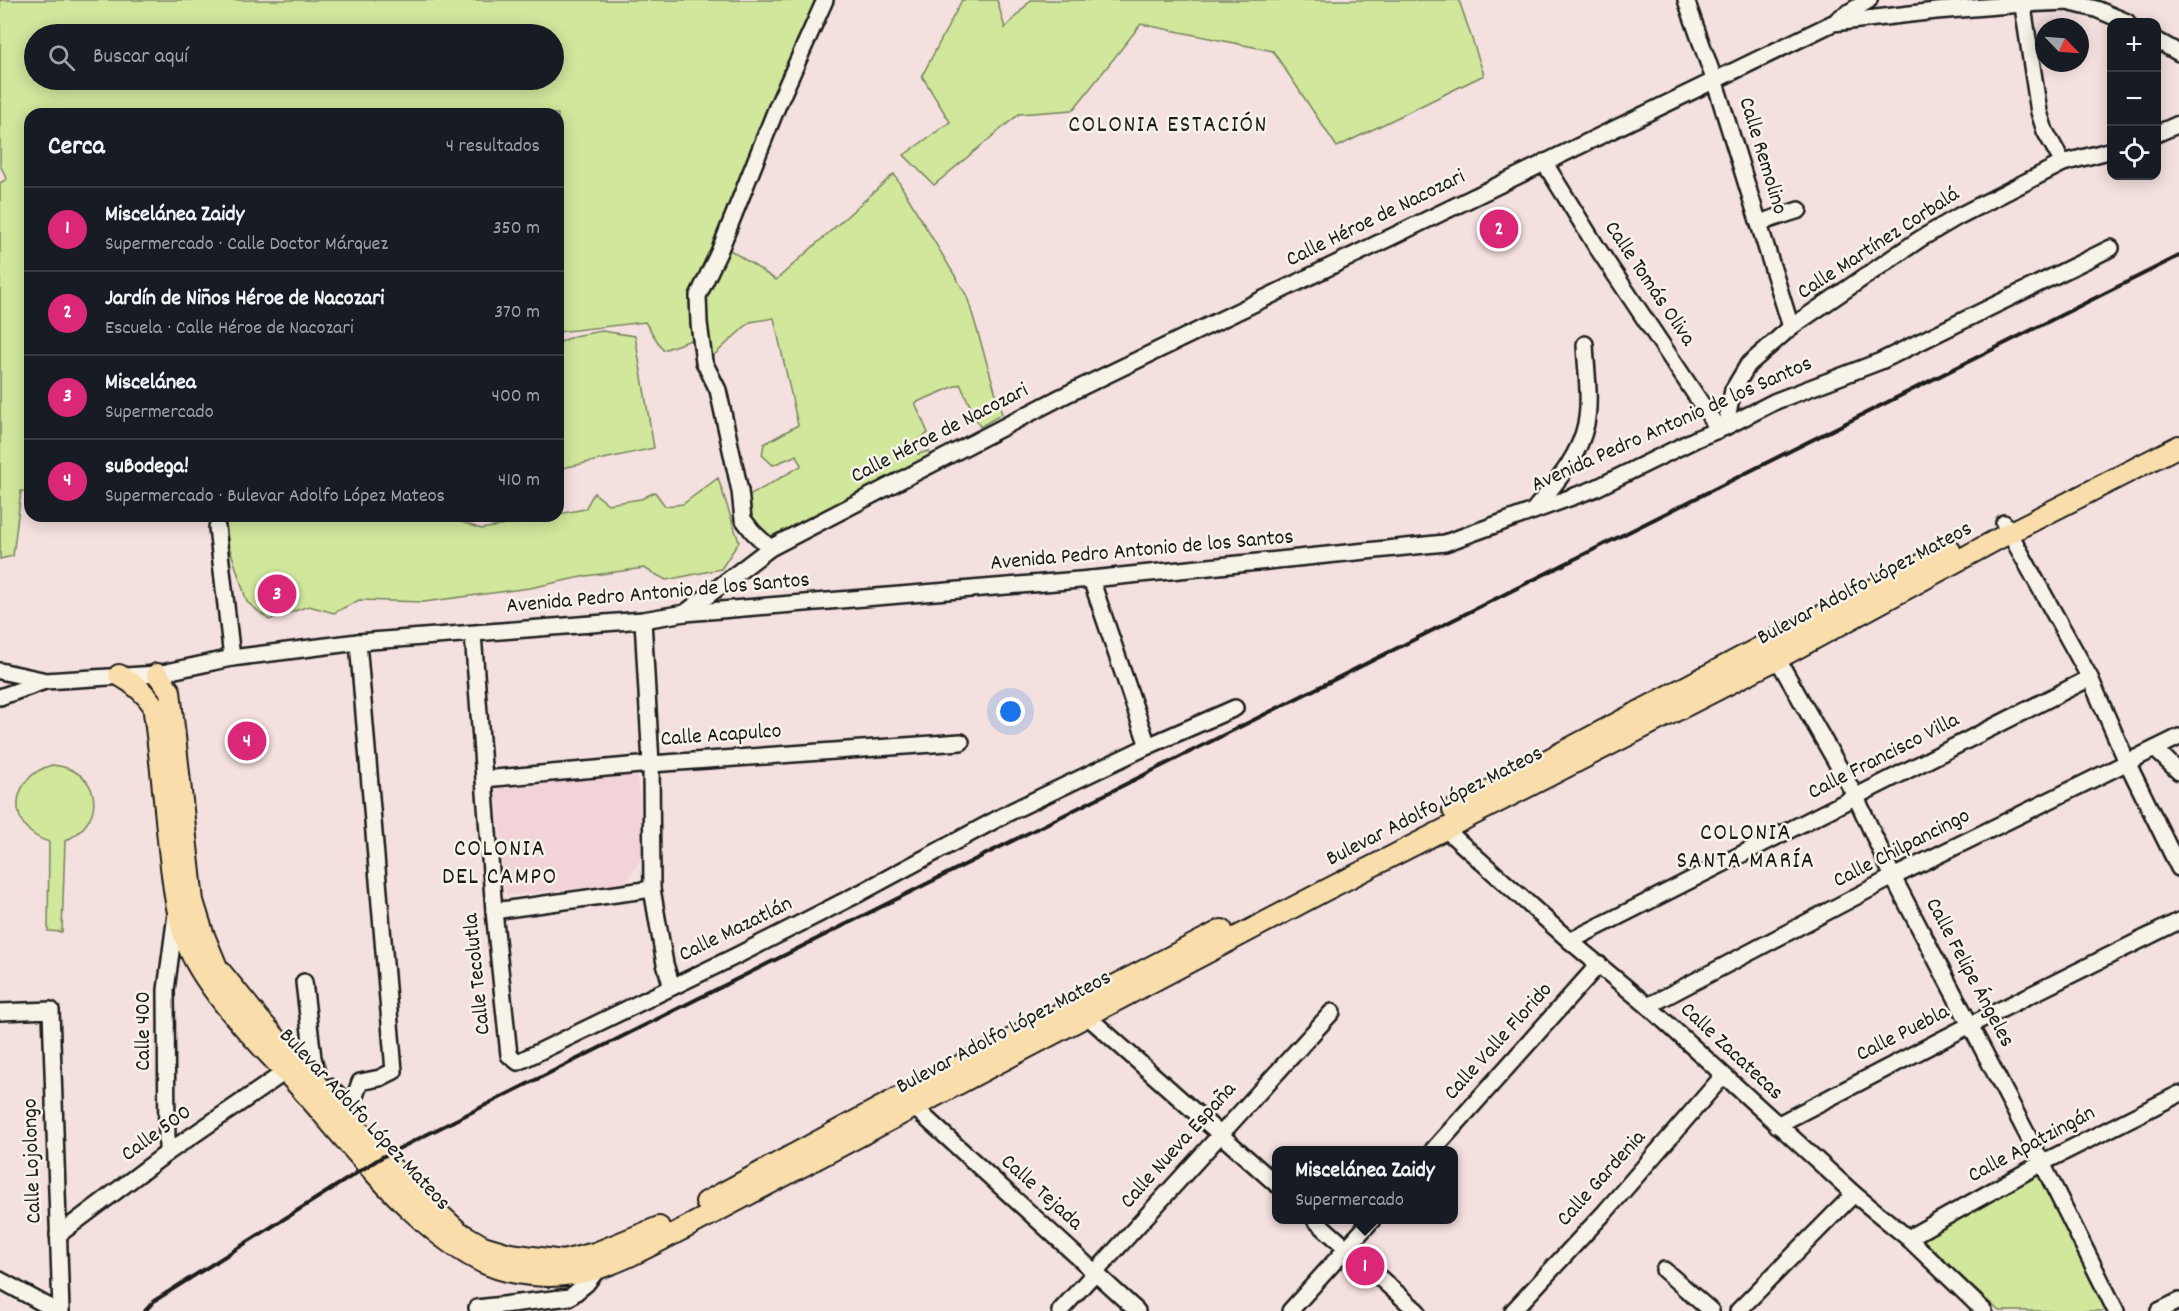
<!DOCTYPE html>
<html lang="es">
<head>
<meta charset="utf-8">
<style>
  body { margin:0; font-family:Dekko,sans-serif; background:#20242c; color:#f1f3f6 }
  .controls { position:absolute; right:18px; top:18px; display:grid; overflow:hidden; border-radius:12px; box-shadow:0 3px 15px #0003 }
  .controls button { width:54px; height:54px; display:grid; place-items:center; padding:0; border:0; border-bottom:2px solid #363941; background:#171b24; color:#f1f3f6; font:30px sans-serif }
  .compass { position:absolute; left:2035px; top:18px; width:54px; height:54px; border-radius:50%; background:#171b24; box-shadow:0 3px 15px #0003; rotate:115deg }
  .you { position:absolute; left:1011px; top:712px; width:21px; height:21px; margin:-15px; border:4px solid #fff; border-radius:50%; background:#1a73e8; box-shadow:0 0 0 9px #1a73e833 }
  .badge { display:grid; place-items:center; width:39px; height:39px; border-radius:50%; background:#db2777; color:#fff; font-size:20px; font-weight:700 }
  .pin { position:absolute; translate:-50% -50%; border:3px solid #fff; box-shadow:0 2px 6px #0006 }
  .popup { position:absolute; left:1272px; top:1146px; width:186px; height:78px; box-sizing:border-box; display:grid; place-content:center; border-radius:12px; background:#171b24; filter:drop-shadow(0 2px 4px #0005); font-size:20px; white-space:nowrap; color:#9ea1a6 }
  .popup b { font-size:22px; color:#f1f3f6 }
  .popup::after { content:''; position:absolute; left:50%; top:100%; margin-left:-12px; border:12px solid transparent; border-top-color:#171b24 }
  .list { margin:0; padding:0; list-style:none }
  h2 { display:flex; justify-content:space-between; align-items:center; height:78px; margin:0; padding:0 24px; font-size:26px }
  h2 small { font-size:20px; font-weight:400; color:#9ea1a6 }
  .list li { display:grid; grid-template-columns:39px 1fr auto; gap:18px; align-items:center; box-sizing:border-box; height:84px; padding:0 24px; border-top:2px solid #363941 }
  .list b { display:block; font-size:22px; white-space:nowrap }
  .list p { margin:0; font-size:20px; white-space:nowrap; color:#9ea1a6 }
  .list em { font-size:20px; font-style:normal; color:#9ea1a6 }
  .icon { flex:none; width:33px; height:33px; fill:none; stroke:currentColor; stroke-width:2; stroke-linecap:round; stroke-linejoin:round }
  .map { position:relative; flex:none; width:2179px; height:1311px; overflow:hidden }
  .search { position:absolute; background:#171b24; box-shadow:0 3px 15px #0003; left:24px; top:24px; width:540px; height:66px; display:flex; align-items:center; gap:15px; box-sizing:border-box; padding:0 21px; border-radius:33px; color:#9ea1a6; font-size:22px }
  .panel { position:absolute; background:#171b24; box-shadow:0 3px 15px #0003; left:24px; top:108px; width:540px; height:414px; border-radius:18px }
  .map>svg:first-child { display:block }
  .built { fill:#f2d3d7 }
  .green { fill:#d0e79c; stroke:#76825c; stroke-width:1.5; fill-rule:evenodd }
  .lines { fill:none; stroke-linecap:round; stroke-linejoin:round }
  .minor-casing { stroke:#1c1c1c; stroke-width:20 }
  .major-casing { stroke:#1c1c1c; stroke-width:24 }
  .minor { stroke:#f7f3e8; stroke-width:15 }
  .major { stroke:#f9deab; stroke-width:20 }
  .rail { stroke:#1c1c1c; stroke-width:4 }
  .labels { text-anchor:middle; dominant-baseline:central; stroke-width:5; stroke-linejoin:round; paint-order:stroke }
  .street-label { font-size:22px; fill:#1c1c1c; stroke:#f7f3e8 }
  .neighbourhood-label { font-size:24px; letter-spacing:1.5px; fill:#1c1c1c; stroke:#f7f3e8 }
</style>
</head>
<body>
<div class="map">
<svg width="2179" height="1311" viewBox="0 0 2179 1311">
  <rect width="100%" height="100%" fill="#f4e0de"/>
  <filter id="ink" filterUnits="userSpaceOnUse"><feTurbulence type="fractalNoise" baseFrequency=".0167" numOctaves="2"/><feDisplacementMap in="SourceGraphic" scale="12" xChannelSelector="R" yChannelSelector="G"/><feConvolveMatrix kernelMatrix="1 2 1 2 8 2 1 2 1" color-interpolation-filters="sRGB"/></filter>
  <g filter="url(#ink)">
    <!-- built -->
    <polygon class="built" points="637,774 644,854 624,884 506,895 496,787"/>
    <!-- green -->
    <g class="green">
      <path d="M0 0H822L721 244 776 280 894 174 967 296 1002 414 980 427 960 384 915 403 928 433 916 442 918 454 929 451 932 458 826 514 762 539 747 518 749 496 801 466 797 455 773 465 762 455 764 444 798 425 774 318 750 322 713 356 691 340 663 350 645 322 558 332V114H30V492L21 491 13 556 0 559V183L7 179 0 165ZM34 34H554V80H34Z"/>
      <polygon points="962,0 997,0 1005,28 1031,0 1459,0 1484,75 1337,147 1273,51 1141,24 1073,110 1019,114 934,185 904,155 950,122 922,76"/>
      <polygon points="602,331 635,336 654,448 558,469 558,343 574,336"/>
      <polygon points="718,478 739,542 721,569 666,580 644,568 586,576 530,588 424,602 359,600 334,613 309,606 269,620 247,602 231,552 215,516 453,516 453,519 481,529 558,516 558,514 585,509 594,493 608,504 641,499 655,492 665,506 683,504"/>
      <path d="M52 765C101 769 109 820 65 841L62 932 48 931 49 842C5 829 9 777 52 765Z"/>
      <polygon points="2042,1172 2107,1311 1999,1311 1921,1239"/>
    </g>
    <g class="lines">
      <defs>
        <g id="minor">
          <polyline points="1686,0 1714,79 1791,327"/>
          <polyline points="2022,0 2039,112 2045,131 2063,163"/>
          <polyline points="1838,19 1869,0"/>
          <polyline points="2156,40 2179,53"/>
          <polyline points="2156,134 2179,124"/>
          <polyline points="1544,162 1596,246 1719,430"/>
          <polyline points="1759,223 1799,210"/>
          <polyline points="1725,427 1733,390 1748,365 1791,327 1920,239 1959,216 2063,163 2112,150"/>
          <path d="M1533 511C1554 485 1579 458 1586 424 1591 399 1586 370 1585 344"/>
          <polyline points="2004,523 2090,678 2127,762 2179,868"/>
          <polyline points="217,527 232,658"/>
          <polyline points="770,548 753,532 743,519 740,491 718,390 704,362 699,323 698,296 719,252 777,107 825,0"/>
          <polyline points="1091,579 1148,746"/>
          <polyline points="685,613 770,548 1061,397 1833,23 1936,11 2022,4 2067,2 2096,9 2127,22"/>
          <polyline points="643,620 651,764 652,889 665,964 672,987"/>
          <polyline points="473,634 494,911 509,1055 518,1062 738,955 860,893 1012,811 1148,746 1235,708"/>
          <polyline points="1773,651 1856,797 1893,877 2042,1163 2116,1311"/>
          <polyline points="0,671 42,680"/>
          <polyline points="0,697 45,681 157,674 232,658 358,642 643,620 685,613 1091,579 1445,543 1594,489 1698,438 1725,427 1776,401 1881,361 2111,248"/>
          <polyline points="2155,749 2179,772"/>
          <polyline points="484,779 651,764 961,742"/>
          <polyline points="1445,829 1570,941 1648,1006 1854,1194 1908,1238 1984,1311"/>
          <polyline points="494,911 652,889"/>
          <polyline points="1570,941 2090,678"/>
          <polyline points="304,982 313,1058 318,1076"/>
          <polyline points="1648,1006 1893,877 2179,737"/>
          <polyline points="0,1012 51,1010 61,1311"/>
          <polyline points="1087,1016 1276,1184"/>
          <polyline points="330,1087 345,1101 355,1096 360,1082 380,1078 394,1071 358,642"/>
          <polyline points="910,1098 915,1108 1137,1311"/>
          <polyline points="1777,1125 1970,1025 2179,921"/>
          <polyline points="1433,1150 1599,964"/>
          <polyline points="167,1153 166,990 176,914"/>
          <polyline points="1315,1220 1417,1311"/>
          <polyline points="58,1235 167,1153 285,1072"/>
          <polyline points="1908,1238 2042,1163 2179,1094"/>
          <polyline points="1664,1270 1711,1311"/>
          <polyline points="0,1280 57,1311"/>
          <polyline points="477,1308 570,1297 586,1284 597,1270"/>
          <polyline points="1060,1311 1332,1012"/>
          <polyline points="1290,1311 1372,1220"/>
          <polyline points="1513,1311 1605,1212 1723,1076"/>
          <polyline points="1738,1311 1854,1194"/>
          <polyline points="2159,1311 2179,1301"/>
        </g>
        <g id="major">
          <polyline points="157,674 170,691 193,901 203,933 217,967 260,1020 402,1179 459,1232 483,1246 510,1254 563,1261 595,1253 659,1227"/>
          <path d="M119 675C133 683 144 691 153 705 160 753 164 801 169 849 173 884 176 918 190 951 210 995 260 1045 294 1081 346 1138 431 1254 507 1271 582 1288 623 1259 687 1227L1326 890 1779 658 2009 533 2179 446"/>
          <polyline points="1453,810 1768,643 1950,550"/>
          <polyline points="706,1202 907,1093 1222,930"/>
        </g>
      </defs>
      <!-- minor casing -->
      <use href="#minor" class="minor-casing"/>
      <!-- major casing -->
      <use href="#major" class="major-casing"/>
      <!-- minor -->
      <use href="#minor" class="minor"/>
      <!-- major -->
      <use href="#major" class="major"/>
      <!-- rail -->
      <polyline class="rail" points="145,1311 154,1301 382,1157 2179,256"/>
    </g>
  </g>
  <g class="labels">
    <!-- street labels -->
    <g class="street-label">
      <text transform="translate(1762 156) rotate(73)">Calle Remolino</text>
      <text transform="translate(1376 219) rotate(-26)">Calle Héroe de Nacozari</text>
      <text transform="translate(1879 244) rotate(-33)">Calle Martínez Corbalá</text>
      <text transform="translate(1649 284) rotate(56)">Calle Tomás Oliva</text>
      <text transform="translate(1672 425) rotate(-24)">Avenida Pedro Antonio de los Santos</text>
      <text transform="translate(940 434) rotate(-27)">Calle Héroe de Nacozari</text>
      <text transform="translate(1142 551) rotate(-5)">Avenida Pedro Antonio de los Santos</text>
      <text transform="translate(1865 584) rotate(-28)">Bulevar Adolfo López Mateos</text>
      <text transform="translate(658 594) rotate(-5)">Avenida Pedro Antonio de los Santos</text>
      <text transform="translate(721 736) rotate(-4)">Calle Acapulco</text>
      <text transform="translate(1884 757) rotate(-27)">Calle Francisco Villa</text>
      <text transform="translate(1435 807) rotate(-27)">Bulevar Adolfo López Mateos</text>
      <text transform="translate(1902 849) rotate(-27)">Calle Chilpancingo</text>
      <text transform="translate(736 930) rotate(-26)">Calle Mazatlán</text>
      <text transform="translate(1969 973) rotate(62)">Calle Felipe Ángeles</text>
      <text transform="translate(478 974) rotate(-96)">Calle Tecolutla</text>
      <text transform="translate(144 1031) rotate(-90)">Calle 400</text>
      <text transform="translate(1004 1033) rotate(-28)">Bulevar Adolfo López Mateos</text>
      <text transform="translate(1903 1034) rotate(-27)">Calle Puebla</text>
      <text transform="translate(1499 1042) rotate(-48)">Calle Valle Florido</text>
      <text transform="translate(1731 1052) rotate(43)">Calle Zacatecas</text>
      <text transform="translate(364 1120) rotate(47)">Bulevar Adolfo López Mateos</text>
      <text transform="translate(157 1134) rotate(-36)">Calle 500</text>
      <text transform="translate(2032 1145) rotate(-28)">Calle Apatzingán</text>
      <text transform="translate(1179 1146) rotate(-48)">Calle Nueva España</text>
      <text transform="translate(33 1161) rotate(-92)">Calle Lojolongo</text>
      <text transform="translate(1602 1179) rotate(-48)">Calle Gardenia</text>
      <text transform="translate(1041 1193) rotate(42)">Calle Tejada</text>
    </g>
    <!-- neighbourhood labels -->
    <g class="neighbourhood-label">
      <text x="1168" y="126">COLONIA ESTACIÓN</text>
      <text x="1746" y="834">COLONIA<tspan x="1746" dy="28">SANTA MARÍA</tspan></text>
      <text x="500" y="850">COLONIA<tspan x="500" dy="28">DEL CAMPO</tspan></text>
    </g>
  </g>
</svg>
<div class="controls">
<button>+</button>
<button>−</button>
<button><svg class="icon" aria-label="locate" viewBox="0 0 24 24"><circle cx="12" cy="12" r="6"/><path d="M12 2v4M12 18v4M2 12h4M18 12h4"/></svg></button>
</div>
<svg class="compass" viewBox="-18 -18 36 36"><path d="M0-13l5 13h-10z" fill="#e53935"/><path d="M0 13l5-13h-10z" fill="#9ea1a6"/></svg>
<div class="you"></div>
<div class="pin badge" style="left:1365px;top:1266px">1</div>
<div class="popup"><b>Miscelánea Zaidy</b>Supermercado</div>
<div class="pin badge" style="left:1499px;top:229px">2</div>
<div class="pin badge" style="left:277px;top:594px">3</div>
<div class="pin badge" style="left:247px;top:741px">4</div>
<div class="search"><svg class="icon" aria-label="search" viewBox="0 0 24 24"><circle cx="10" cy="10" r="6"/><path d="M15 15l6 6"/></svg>Buscar aquí</div>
<section class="panel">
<h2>Cerca<small>4 resultados</small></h2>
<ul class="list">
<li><span class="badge">1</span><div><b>Miscelánea Zaidy</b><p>Supermercado · Calle Doctor Márquez</p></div><em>350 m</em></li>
<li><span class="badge">2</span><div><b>Jardín de Niños Héroe de Nacozari</b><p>Escuela · Calle Héroe de Nacozari</p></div><em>370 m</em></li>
<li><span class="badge">3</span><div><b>Miscelánea</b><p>Supermercado</p></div><em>400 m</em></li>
<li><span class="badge">4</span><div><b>suBodega!</b><p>Supermercado · Bulevar Adolfo López Mateos</p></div><em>410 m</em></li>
</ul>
</section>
</div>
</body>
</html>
